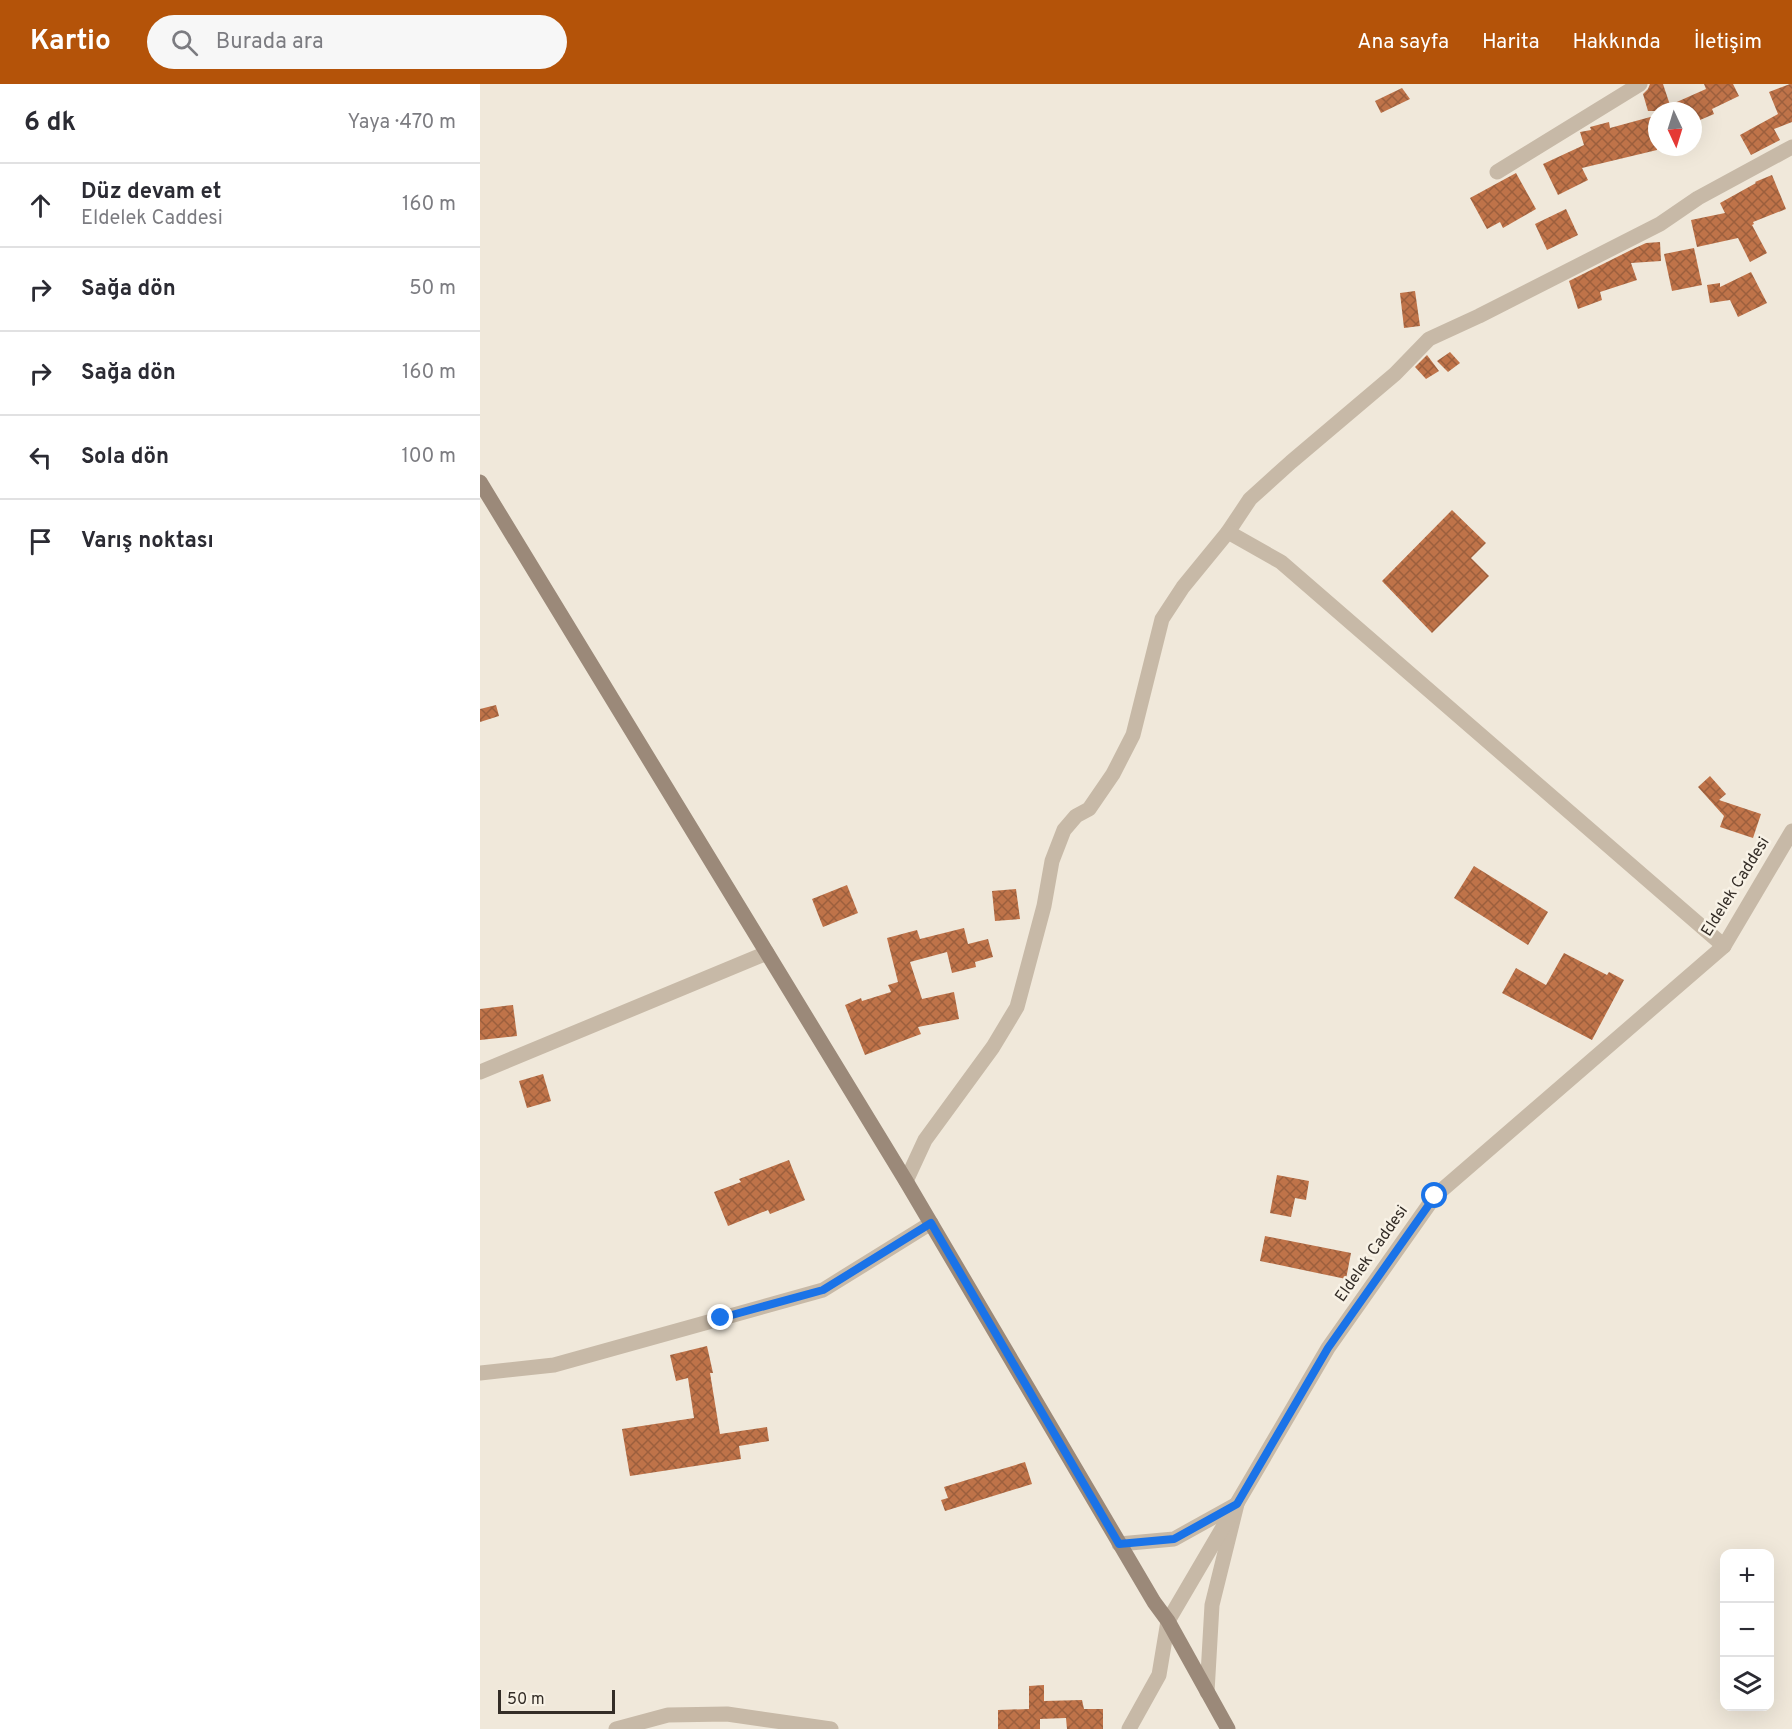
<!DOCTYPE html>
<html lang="tr">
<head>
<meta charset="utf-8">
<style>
  body { margin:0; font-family:Overpass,sans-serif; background:#f7f7f7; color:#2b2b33 }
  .controls { position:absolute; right:18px; bottom:18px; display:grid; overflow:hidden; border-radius:12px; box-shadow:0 6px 24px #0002 }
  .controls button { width:54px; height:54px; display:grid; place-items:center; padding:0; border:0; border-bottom:2px solid #e1e1e2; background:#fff; color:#2b2b33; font:30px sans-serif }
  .compass { position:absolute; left:1168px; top:18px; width:54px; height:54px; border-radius:50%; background:#fff; box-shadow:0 6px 24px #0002; rotate:176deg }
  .scale { position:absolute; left:18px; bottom:15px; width:117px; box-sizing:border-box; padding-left:6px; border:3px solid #342d27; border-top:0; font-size:16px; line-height:21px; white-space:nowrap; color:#342d27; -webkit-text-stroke:4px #f8f2e6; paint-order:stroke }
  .stop { position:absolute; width:18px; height:18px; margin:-14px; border:4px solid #1a73e8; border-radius:50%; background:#fff }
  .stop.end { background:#1a73e8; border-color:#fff; box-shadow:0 2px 6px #0008 }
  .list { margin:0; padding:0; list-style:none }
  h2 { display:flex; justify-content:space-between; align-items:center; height:78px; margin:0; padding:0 24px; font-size:26px }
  h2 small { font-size:20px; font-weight:400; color:#7c7c81 }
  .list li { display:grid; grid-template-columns:39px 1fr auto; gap:18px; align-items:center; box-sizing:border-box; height:84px; padding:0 24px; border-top:2px solid #e1e1e2 }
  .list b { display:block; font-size:22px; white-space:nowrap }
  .list p { margin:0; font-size:20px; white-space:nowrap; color:#7c7c81 }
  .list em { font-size:20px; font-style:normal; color:#7c7c81 }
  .icon { flex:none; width:33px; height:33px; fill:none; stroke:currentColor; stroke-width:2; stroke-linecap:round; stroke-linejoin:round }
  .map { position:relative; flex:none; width:1312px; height:1645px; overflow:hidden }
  header { display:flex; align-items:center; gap:36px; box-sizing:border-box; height:84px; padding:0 30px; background:#b45309; color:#fff }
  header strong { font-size:28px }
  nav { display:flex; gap:33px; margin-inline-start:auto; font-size:21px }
  .search { width:420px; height:54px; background:#f7f7f7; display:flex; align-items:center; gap:15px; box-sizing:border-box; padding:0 21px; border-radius:33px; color:#7c7c81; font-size:22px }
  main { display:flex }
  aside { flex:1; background:#fff }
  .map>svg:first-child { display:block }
  .building { fill:url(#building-cross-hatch) }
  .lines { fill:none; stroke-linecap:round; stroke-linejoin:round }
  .minor { stroke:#c7b9a7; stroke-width:15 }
  .tertiary { stroke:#c7b9a7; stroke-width:15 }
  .secondary { stroke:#9b8979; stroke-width:15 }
  .route { stroke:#1a73e8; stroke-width:8 }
  .labels { text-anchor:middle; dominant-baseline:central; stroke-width:5; stroke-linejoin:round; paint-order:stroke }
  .street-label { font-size:16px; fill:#342d27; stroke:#f8f2e6 }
</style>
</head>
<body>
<header>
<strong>Kartio</strong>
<div class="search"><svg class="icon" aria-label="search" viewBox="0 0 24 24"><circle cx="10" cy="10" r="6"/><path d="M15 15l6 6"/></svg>Burada ara</div>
<nav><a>Ana sayfa</a><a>Harita</a><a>Hakkında</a><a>İletişim</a></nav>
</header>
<main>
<aside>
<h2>6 dk<small>Yaya · 470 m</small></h2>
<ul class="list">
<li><svg class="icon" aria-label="ahead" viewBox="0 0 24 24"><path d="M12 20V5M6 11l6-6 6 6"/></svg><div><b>Düz devam et</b><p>Eldelek Caddesi</p></div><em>160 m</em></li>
<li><svg class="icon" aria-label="right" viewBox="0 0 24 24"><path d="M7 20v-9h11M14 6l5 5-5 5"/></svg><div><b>Sağa dön</b></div><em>50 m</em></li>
<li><svg class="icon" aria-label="right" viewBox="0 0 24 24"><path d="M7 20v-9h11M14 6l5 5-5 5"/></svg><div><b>Sağa dön</b></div><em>160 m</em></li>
<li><svg class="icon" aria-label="left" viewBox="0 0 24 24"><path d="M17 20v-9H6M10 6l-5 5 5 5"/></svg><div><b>Sola dön</b></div><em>100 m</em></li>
<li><svg class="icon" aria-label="arrive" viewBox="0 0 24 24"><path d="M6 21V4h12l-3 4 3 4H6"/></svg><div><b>Varış noktası</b></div></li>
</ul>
</aside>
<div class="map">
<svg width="1312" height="1645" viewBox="0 0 1312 1645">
  <defs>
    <pattern id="building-cross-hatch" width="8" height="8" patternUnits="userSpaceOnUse" patternTransform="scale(1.5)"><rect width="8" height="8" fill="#bf7349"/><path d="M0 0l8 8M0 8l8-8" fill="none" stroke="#9c5f3d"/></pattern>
  </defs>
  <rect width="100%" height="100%" fill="#f0e8da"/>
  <!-- building -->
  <g class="building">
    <polygon points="1170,0 1183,0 1190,21 1226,5 1224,0 1253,0 1259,12 1232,25 1234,30 1213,39 1213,27 1168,27 1163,10 1168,5"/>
    <polygon points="1310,0 1312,0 1312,38 1294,45 1300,56 1271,71 1260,51 1298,30 1289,8"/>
    <polygon points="922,4 930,15 901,29 895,17"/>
    <polygon points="1174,32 1177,43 1177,66 1102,84 1108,96 1078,111 1063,80 1104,61 1100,48 1111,46 1110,43 1129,38 1130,44"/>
    <polygon points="1036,89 1056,125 1023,144 1020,138 1007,145 990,114"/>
    <polygon points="1292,91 1306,125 1273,138 1274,140 1272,141 1287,169 1270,178 1258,154 1217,163 1211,136 1245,129 1240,119 1276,99 1275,98"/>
    <polygon points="1086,125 1098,151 1067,166 1055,140"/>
    <polygon points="1180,158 1181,177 1151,179 1157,196 1120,208 1122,216 1098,225 1089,197 1151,166 1166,159"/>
    <polygon points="1214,164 1222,201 1192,207 1184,170"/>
    <polygon points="1271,188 1287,219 1258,233 1250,216 1230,219 1227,201 1240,199 1240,203"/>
    <polygon points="935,207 940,242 924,244 920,209"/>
    <polygon points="970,268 980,279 968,288 957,277"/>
    <polygon points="947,271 959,287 946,295 935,283"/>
    <polygon points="972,426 1006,459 991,474 1009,492 952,549 902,497"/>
    <polygon points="16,621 19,632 0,638 0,625"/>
    <polygon points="1230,692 1246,710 1239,716 1281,730 1273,754 1240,743 1244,732 1218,703"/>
    <polygon points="994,782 1068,828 1048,861 974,814"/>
    <polygon points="367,801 378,829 343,843 332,815"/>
    <polygon points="536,805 540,835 515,837 512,807"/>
    <polygon points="484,844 488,860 508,855 513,873 495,878 496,883 472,889 467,868 430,878 442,915 474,908 479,935 438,943 441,950 385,971 365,921 381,914 382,917 411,908 408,901 418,898 407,854 437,846 440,855"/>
    <polygon points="1084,869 1127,891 1129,888 1144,896 1112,956 1022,909 1036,884 1066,901"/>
    <polygon points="33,921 37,952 0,956 0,925"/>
    <polygon points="63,990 71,1017 47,1024 39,997"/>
    <polygon points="309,1076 325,1116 290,1130 288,1126 248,1142 234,1108 261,1098 259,1095"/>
    <polygon points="797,1091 829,1097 826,1116 815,1114 811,1133 790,1129"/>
    <polygon points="785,1152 871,1169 866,1195 780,1177"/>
    <polygon points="227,1262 233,1289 230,1289 240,1350 287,1343 289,1357 259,1362 261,1375 150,1392 142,1345 214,1334 208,1294 196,1297 190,1271"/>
    <polygon points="545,1378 552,1400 465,1427 461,1416 468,1414 464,1403"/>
    <polygon points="564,1601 564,1617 602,1616 604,1625 623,1625 623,1645 587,1645 586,1634 560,1635 560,1645 518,1645 518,1626 549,1625 549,1602"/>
  </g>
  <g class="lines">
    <!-- minor -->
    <g class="minor">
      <polyline points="1017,88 1160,0"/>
      <polyline points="748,448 770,415 811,378 915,290 949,255 999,232 1180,140 1218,114 1312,63"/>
      <polyline points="0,988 287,869"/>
      <polyline points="426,1097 445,1056 513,963 537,923 564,822 572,777 584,746 596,732 609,725 633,690 653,651 682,535 703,503 748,448 801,478 1244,862"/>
      <polyline points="0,1289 74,1281 343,1206 451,1139"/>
      <polyline points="136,1645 188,1631 247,1630 351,1645"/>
      <polyline points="649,1645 679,1591 688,1537"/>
    </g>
    <!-- tertiary -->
    <g class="tertiary">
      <polyline points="639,1460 694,1455 757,1420 732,1521 727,1608"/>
      <polyline points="688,1537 848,1264 955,1112 1244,862 1312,747"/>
    </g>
    <!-- secondary -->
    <polyline class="secondary" points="0,398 426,1097 674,1518 688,1537 748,1645"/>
  </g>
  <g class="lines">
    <!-- route -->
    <polyline class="route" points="241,1234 343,1206 451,1139 639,1460 694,1455 757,1420 848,1264 955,1112"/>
  </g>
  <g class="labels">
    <!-- street labels -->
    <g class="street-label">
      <text transform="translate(1256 803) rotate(-58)">Eldelek Caddesi</text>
      <text transform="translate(892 1170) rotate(-55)">Eldelek Caddesi</text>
    </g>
  </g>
</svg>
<div class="controls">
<button>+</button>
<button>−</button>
<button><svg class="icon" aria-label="layers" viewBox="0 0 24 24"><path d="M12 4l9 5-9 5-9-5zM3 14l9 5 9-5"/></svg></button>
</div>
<svg class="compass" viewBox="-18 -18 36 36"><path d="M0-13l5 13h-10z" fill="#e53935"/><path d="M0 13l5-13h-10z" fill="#7c7c81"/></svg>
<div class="scale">50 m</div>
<div class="stop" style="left:955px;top:1112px"></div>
<div class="stop end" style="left:241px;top:1234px"></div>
</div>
</main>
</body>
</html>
